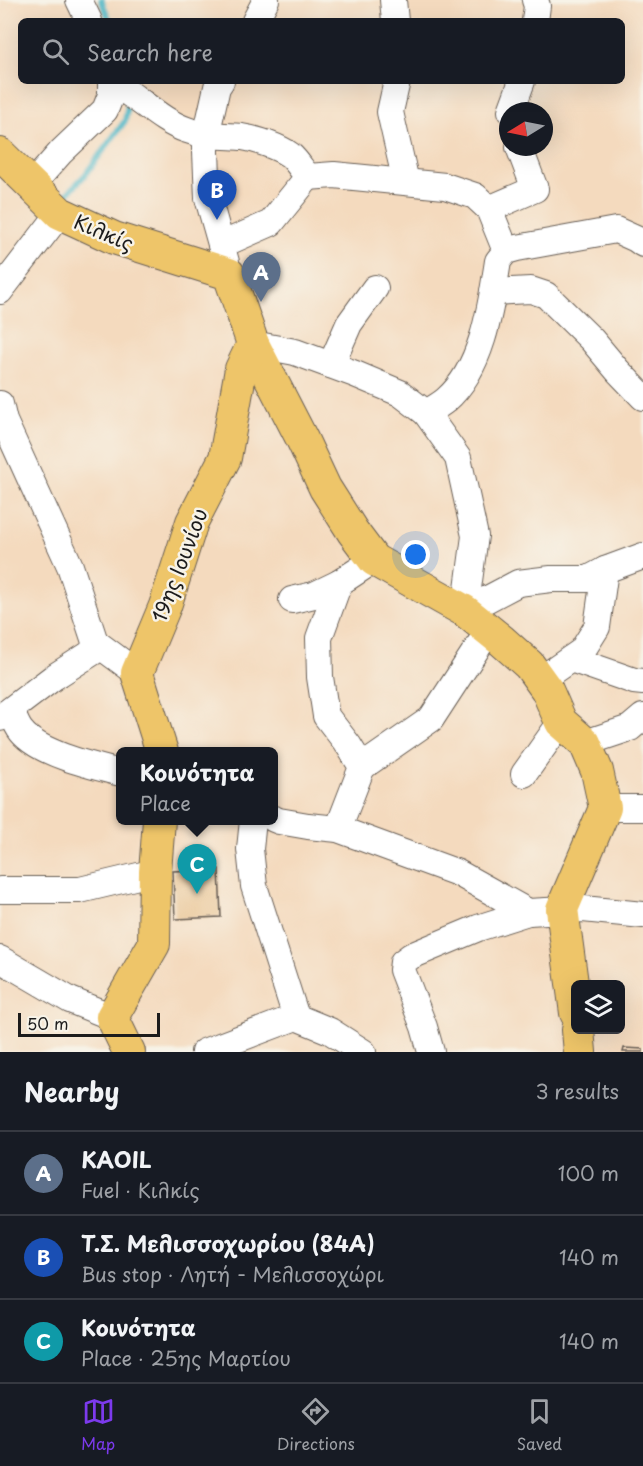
<!DOCTYPE html>
<html lang="en">
<head>
<meta charset="utf-8">
<style>
  body { margin:0; font-family:"Playpen Sans",sans-serif; background:#20242c; color:#f1f3f6 }
  .controls { position:absolute; right:18px; bottom:18px; display:grid; overflow:hidden; border-radius:9px; box-shadow:0 6px 24px #0002 }
  .controls button { width:54px; height:54px; display:grid; place-items:center; padding:0; border:0; border-bottom:2px solid #363941; background:#171b24; color:#f1f3f6; font:30px sans-serif }
  .compass { position:absolute; left:499px; top:102px; width:54px; height:54px; border-radius:50%; background:#171b24; box-shadow:0 6px 24px #0002; rotate:260deg }
  .scale { position:absolute; left:18px; bottom:15px; width:142px; box-sizing:border-box; padding-left:6px; border:3px solid #1c1c1c; border-top:0; font-size:16px; line-height:21px; white-space:nowrap; color:#1c1c1c; -webkit-text-stroke:4px #f7f3e8; paint-order:stroke }
  .you { position:absolute; left:416px; top:555px; width:21px; height:21px; margin:-15px; border:4px solid #fff; border-radius:50%; background:#1a73e8; box-shadow:0 0 0 9px #1a73e833 }
  .badge { display:grid; place-items:center; width:39px; height:39px; border-radius:50%; background:#7c3aed; color:#fff; font-size:20px; font-weight:700 }
  .pin { position:absolute; translate:-50% -50px; filter:drop-shadow(0 2px 3px #0008) }
  .pin::after { content:''; position:absolute; top:32px; width:21px; height:18px; background:inherit; clip-path:polygon(0 0,100% 0,50% 100%) }
  .popup { position:absolute; left:116px; top:747px; width:162px; height:78px; box-sizing:border-box; display:grid; place-content:center; border-radius:9px; background:#171b24; filter:drop-shadow(0 2px 4px #0005); font-size:20px; white-space:nowrap; color:#9ea1a6 }
  .popup b { font-size:22px; color:#f1f3f6 }
  .popup::after { content:''; position:absolute; left:50%; top:100%; margin-left:-12px; border:12px solid transparent; border-top-color:#171b24 }
  .list { margin:0; padding:0; list-style:none }
  h2 { display:flex; justify-content:space-between; align-items:center; height:78px; margin:0; padding:0 24px; font-size:26px }
  h2 small { font-size:20px; font-weight:400; color:#9ea1a6 }
  .list li { display:grid; grid-template-columns:39px 1fr auto; gap:18px; align-items:center; box-sizing:border-box; height:84px; padding:0 24px; border-top:2px solid #363941 }
  .list b { display:block; font-size:22px; white-space:nowrap }
  .list p { margin:0; font-size:20px; white-space:nowrap; color:#9ea1a6 }
  .list em { font-size:20px; font-style:normal; color:#9ea1a6 }
  .icon { flex:none; width:33px; height:33px; fill:none; stroke:currentColor; stroke-width:2; stroke-linecap:round; stroke-linejoin:round }
  .map { position:relative; flex:none; width:643px; height:1052px; overflow:hidden }
  .search { position:absolute; background:#171b24; box-shadow:0 6px 24px #0002; left:18px; right:18px; top:18px; height:66px; display:flex; align-items:center; gap:15px; box-sizing:border-box; padding:0 21px; border-radius:9px; color:#9ea1a6; font-size:22px }
  .sheet { height:330px; background:#171b24 }
  nav { display:flex; justify-content:space-around; align-items:center; box-sizing:border-box; height:84px; border-top:2px solid #363941; background:#171b24; font-size:16px; color:#9ea1a6 }
  nav a { display:grid; justify-items:center; gap:3px }
  nav .on { color:#7c3aed }
  .map>svg:first-child { display:block }
  .lines { fill:none; stroke-linecap:round; stroke-linejoin:round }
  .stream { stroke:#49b5c5; stroke-width:6 }
  .building { fill:#e6b87e }
  .minor-casing { stroke:#685e55; stroke-width:28 }
  .major-casing { stroke:#685e55; stroke-width:34 }
  .minor { stroke:#fff; stroke-width:26 }
  .major { stroke:#eec569; stroke-width:32 }
  .labels { text-anchor:middle; dominant-baseline:central; stroke-width:5; stroke-linejoin:round; paint-order:stroke }
  .street-label { font-size:20px; fill:#1c1c1c; stroke:#f7f3e8 }
</style>
</head>
<body>
<div class="map">
<svg width="643" height="1052" viewBox="0 0 643 1052">
  <rect width="100%" height="100%" fill="#f7f3e8"/>
  <filter id="ink" filterUnits="userSpaceOnUse"><feTurbulence type="fractalNoise" baseFrequency=".0167" numOctaves="2"/><feDisplacementMap in="SourceGraphic" scale="12" xChannelSelector="R" yChannelSelector="G"/><feConvolveMatrix kernelMatrix="1 2 1 2 8 2 1 2 1" color-interpolation-filters="sRGB"/></filter>
  <filter id="wash" filterUnits="userSpaceOnUse"><feTurbulence type="fractalNoise" baseFrequency=".008" numOctaves="4" result="noise"/><feDisplacementMap in="SourceGraphic" scale="24" xChannelSelector="R" yChannelSelector="G"/><feGaussianBlur stdDeviation="1.35" result="paint"/><feColorMatrix in="noise" values="0 0 0 0 0 0 0 0 0 0 0 0 0 0 0 0 0 1.4 0 .05"/><feComposite in="paint" operator="in"/></filter>
  <g filter="url(#wash)">
    <rect width="100%" height="100%" fill="#f4dabe"/>
    <g class="lines">
      <!-- stream -->
      <g class="stream">
        <polyline points="101,0 110,21"/>
        <polyline points="66,195 85,175 125,121 129,100"/>
      </g>
    </g>
    <g id="blocks">
      <!-- building -->
      <g class="building">
        <polygon points="219,869 221,917 175,919 173,871"/>
        <polygon points="624,1048 643,1049 643,1052 623,1052"/>
      </g>
    </g>
  </g>
  <g filter="url(#ink)">
    <use href="#blocks" fill-opacity="0" stroke="#685e55" stroke-width="1.5"/>
    <g class="lines">
      <defs>
        <g id="minor">
          <polyline points="79,0 89,21"/>
          <polyline points="393,0 395,21"/>
          <polyline points="535,0 537,6 535,21"/>
          <polyline points="255,21 266,0"/>
          <polyline points="221,81 217,87 206,136 206,152 208,198 226,262"/>
          <polyline points="397,81 390,112 406,182"/>
          <path d="M112 83C138 96 160 121 187 130 205 137 223 135 242 137 256 139 279 147 290 155 297 161 302 170 308 177L271 223 221 245"/>
          <polyline points="511,111 522,81"/>
          <polyline points="308,177 334,175 445,186 475,196 489,209 506,251"/>
          <polyline points="31,186 61,152 105,110 111,95 111,81"/>
          <polyline points="489,209 535,189 519,147"/>
          <polyline points="0,291 60,213"/>
          <polyline points="493,292 531,290 546,295 592,340 618,371 643,397"/>
          <polyline points="253,344 295,352 355,374 400,393 426,413 458,458 475,536 465,611"/>
          <polyline points="331,365 349,324 375,288"/>
          <polyline points="0,404 4,421 70,566 95,642 93,652 54,677 0,718"/>
          <path d="M426 413C433 409 440 405 446 400 483 368 491 306 498 261L506 251 517 248 616 230 636 239 643 244"/>
          <polyline points="292,600 314,595 339,583 374,560"/>
          <polyline points="465,611 518,583 551,579 588,579 605,570 643,556"/>
          <polyline points="95,642 137,673"/>
          <polyline points="571,659 634,681 643,682"/>
          <polyline points="540,680 582,651 597,627 605,570"/>
          <path d="M11 710C14 717 16 725 21 731 39 754 93 766 121 773"/>
          <polyline points="585,743 630,728 643,717"/>
          <polyline points="362,767 431,719 489,630"/>
          <polyline points="524,774 561,722"/>
          <polyline points="605,808 643,808"/>
          <polyline points="274,819 279,821 308,826 338,829 458,873 528,912 583,909 643,915"/>
          <polyline points="253,820 250,849 254,886 296,1017 330,1031 363,1052"/>
          <polyline points="338,829 362,767 349,746 326,716 320,677 319,638 339,583"/>
          <polyline points="0,890 80,890 155,872"/>
          <polyline points="0,959 70,1000 112,1017"/>
          <polyline points="204,1052 296,1017"/>
          <polyline points="431,1052 424,1027 402,970 403,962 411,956 478,928 528,912"/>
        </g>
        <g id="major">
          <polyline points="0,154 60,213 114,238 229,274 253,344 302,439 325,488 353,532 374,560 465,611 501,640 529,665 547,690 561,722 585,743 597,771 605,808 562,909 576,1013"/>
          <polyline points="162,752 137,673 165,606 192,522 225,458 241,369 253,344"/>
          <polyline points="578,1030 580,1052"/>
          <polyline points="129,1052 112,1017 154,944 155,872 159,820"/>
        </g>
      </defs>
      <!-- minor casing -->
      <use href="#minor" class="minor-casing"/>
      <!-- major casing -->
      <use href="#major" class="major-casing"/>
      <!-- minor -->
      <use href="#minor" class="minor"/>
      <!-- major -->
      <use href="#major" class="major"/>
    </g>
  </g>
  <g class="labels">
    <!-- street labels -->
    <g class="street-label">
      <text transform="translate(104 232) rotate(23)">Κιλκίς</text>
      <text transform="translate(179 565) rotate(-69)">19ης Ιουνίου</text>
    </g>
  </g>
</svg>
<div class="controls">
<button><svg class="icon" aria-label="layers" viewBox="0 0 24 24"><path d="M12 4l9 5-9 5-9-5zM3 14l9 5 9-5"/></svg></button>
</div>
<svg class="compass" viewBox="-18 -18 36 36"><path d="M0-13l5 13h-10z" fill="#e53935"/><path d="M0 13l5-13h-10z" fill="#9ea1a6"/></svg>
<div class="scale">50 m</div>
<div class="you"></div>
<div class="pin badge" style="left:261px;top:302px;background:#5c6f8a">A</div>
<div class="pin badge" style="left:217px;top:220px;background:#1a4fb4">B</div>
<div class="pin badge" style="left:197px;top:894px;background:#0f9aa8">C</div>
<div class="popup"><b>Κοινότητα</b>Place</div>
<div class="search"><svg class="icon" aria-label="search" viewBox="0 0 24 24"><circle cx="10" cy="10" r="6"/><path d="M15 15l6 6"/></svg>Search here</div>
</div>
<section class="sheet">
<h2>Nearby<small>3 results</small></h2>
<ul class="list">
<li><span class="badge" style="background:#5c6f8a">A</span><div><b>KAOIL</b><p>Fuel · Κιλκίς</p></div><em>100 m</em></li>
<li><span class="badge" style="background:#1a4fb4">B</span><div><b>Τ.Σ. Μελισσοχωρίου (84Α)</b><p>Bus stop · Λητή - Μελισσοχώρι</p></div><em>140 m</em></li>
<li><span class="badge" style="background:#0f9aa8">C</span><div><b>Κοινότητα</b><p>Place · 25ης Μαρτίου</p></div><em>140 m</em></li>
</ul>
</section>
<nav>
<a class="on"><svg class="icon" aria-label="map" viewBox="0 0 24 24"><path d="M3 6l6-2 6 2 6-2v14l-6 2-6-2-6 2zM9 4v14M15 6v14"/></svg>Map</a>
<a><svg class="icon" aria-label="directions" viewBox="0 0 24 24"><path d="M12 3l9 9-9 9-9-9zM9 14v-3h6M13 9l2 2-2 2"/></svg>Directions</a>
<a><svg class="icon" aria-label="saved" viewBox="0 0 24 24"><path d="M7 4h10v16l-5-4-5 4z"/></svg>Saved</a>
</nav>
</body>
</html>
